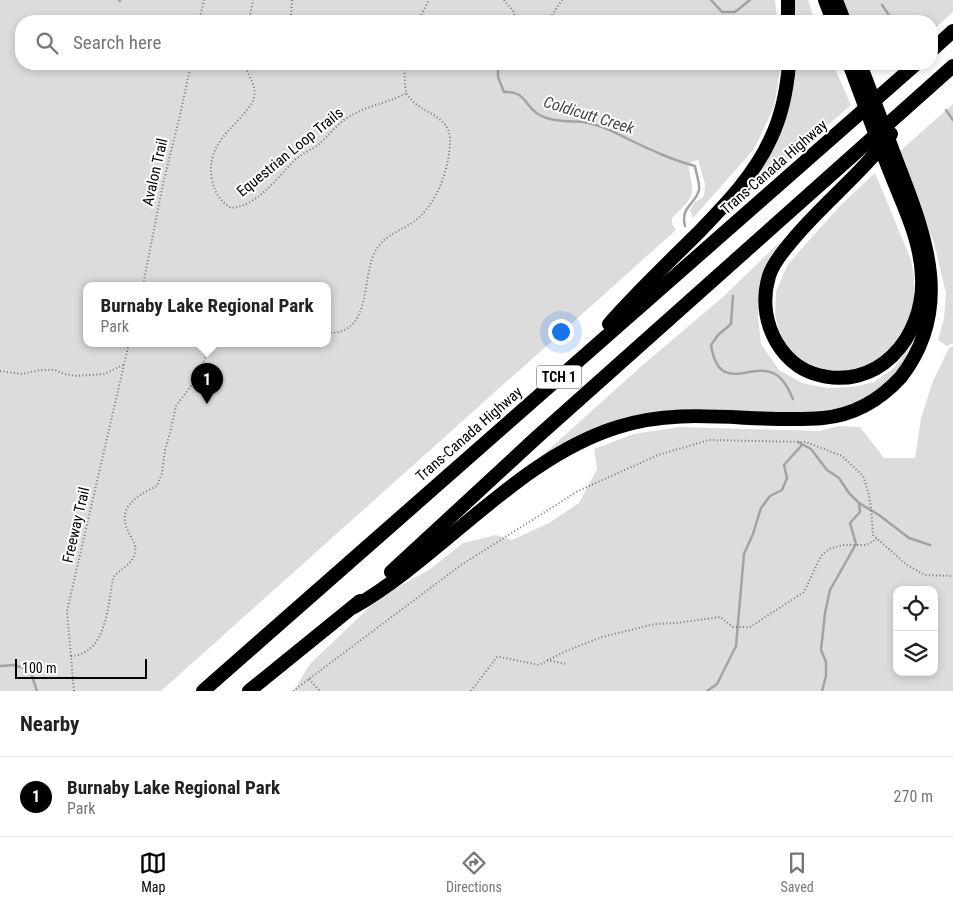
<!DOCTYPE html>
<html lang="en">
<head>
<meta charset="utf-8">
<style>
  body { margin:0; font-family:"Roboto Condensed",sans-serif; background:#f6f6f6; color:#222 }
  .controls { position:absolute; right:15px; bottom:15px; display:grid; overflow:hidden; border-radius:10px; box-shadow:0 2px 8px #0003 }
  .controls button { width:45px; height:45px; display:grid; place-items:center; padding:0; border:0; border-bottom:1px solid #e0e0e0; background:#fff; color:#222; font:25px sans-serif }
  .scale { position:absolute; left:15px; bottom:12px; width:132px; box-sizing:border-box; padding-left:5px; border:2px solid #000; border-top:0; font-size:14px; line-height:18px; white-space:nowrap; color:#000; -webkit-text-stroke:4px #fff; paint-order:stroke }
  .you { position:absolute; left:560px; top:331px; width:18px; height:18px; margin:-12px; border:4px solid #fff; border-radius:50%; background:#1a73e8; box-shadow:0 0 0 8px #1a73e833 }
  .badge { display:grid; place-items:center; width:32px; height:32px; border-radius:50%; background:#000; color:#fff; font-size:16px; font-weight:700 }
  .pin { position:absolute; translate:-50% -41px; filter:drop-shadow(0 1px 2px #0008) }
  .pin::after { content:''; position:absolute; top:26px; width:18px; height:15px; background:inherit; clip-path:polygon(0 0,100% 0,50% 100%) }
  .popup { position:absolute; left:83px; top:282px; width:248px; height:65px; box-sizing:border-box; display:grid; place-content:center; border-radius:10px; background:#fff; filter:drop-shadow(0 1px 4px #0005); font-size:16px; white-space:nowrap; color:#767676 }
  .popup b { font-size:19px; color:#222 }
  .popup::after { content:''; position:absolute; left:50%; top:100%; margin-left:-10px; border:10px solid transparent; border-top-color:#fff }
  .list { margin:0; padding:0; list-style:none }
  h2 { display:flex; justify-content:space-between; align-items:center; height:65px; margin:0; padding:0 20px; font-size:21px }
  h2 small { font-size:16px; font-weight:400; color:#767676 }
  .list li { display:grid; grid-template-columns:32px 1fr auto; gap:15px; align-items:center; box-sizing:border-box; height:80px; padding:0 20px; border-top:1px solid #e0e0e0 }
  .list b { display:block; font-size:19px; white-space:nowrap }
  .list p { margin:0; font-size:16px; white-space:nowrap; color:#767676 }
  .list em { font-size:16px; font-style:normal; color:#767676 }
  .icon { flex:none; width:28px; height:28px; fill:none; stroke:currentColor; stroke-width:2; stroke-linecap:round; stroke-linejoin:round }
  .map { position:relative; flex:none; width:953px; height:691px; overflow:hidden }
  .search { position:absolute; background:#fff; box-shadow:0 2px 8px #0003; left:15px; right:15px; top:15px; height:55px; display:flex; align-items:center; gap:12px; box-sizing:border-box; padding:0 18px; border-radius:20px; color:#767676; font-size:19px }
  .sheet { height:145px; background:#fff }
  nav { display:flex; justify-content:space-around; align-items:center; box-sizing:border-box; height:70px; border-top:1px solid #e0e0e0; background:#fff; font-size:14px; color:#767676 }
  nav a { display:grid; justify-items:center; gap:2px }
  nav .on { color:#000 }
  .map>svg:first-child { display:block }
  .green { fill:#dcdcdc; fill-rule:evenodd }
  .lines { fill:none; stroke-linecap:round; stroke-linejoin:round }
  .stream { stroke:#a3a3a3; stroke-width:2.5 }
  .path { stroke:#777; stroke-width:2; stroke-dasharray:1 2.5; stroke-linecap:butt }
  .motorway { stroke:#000; stroke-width:14 }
  .labels { text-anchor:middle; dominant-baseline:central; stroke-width:4; stroke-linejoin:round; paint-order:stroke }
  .shield { fill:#fff; stroke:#4c4c4c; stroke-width:1 }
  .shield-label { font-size:14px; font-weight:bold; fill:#000 }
  .street-label { font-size:15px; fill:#000; stroke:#fff }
  .water-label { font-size:16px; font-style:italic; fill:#444; stroke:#fff }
</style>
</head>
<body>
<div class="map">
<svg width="953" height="691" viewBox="0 0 953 691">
  <rect width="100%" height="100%" fill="#fff"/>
  <!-- green -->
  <g class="green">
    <path d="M0 0H775L777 21H21V64L781 65 774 107 754 149 693 218 690 210 695 202 704 196 705 184 698 160 688 163C694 198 697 193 672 218V224L676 230 161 691H0ZM87 285H327V343H87Z"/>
    <polygon points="794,0 808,0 815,21 796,21"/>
    <polygon points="844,0 953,0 953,12 932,31 932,21 850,21"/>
    <polygon points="795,64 833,64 851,105 737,204 762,170 783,129"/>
    <polygon points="953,104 953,343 947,346 938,340 944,318 946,294 941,272 934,243 901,160 900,151"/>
    <polygon points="875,173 911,260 914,276 914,302 906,326 883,358 846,374 821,369 807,363 794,354 784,342 779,331 775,315 776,292 787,266 803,247 841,205"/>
    <polygon points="784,238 770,256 762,279 758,297 758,317 761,344 779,370 802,383 828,388 853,387 874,382 894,368 912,344 923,320 912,358 873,397 828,413 730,413 591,431 562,445 543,456 547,451 645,363 724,296"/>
    <path d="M953 346V691H294L309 665 380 597 429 570 463 543 496 535 512 540 549 523 579 503 597 469 594 449 634 434 679 427 819 431 839 426 860 427 884 458H915L921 418 933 381 949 348ZM897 590H934V672H897Z"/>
  </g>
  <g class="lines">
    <!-- stream -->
    <g class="stream">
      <polyline points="119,0 120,1"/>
      <polyline points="711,0 722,12 735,12 750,0"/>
      <polyline points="882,5 893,21"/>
      <path d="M498 64V77L504 92C526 91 523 104 538 114 550 122 569 121 583 122 599 124 616 133 630 140 651 150 672 160 695 166 696 173 700 183 699 190 695 205 680 207 685 226"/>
      <polyline points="946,110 953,120"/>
      <path d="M733 296 731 324 718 335 711 345C719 396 751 361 775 374 784 379 789 390 793 399"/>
      <polyline points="798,442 811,449 827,470 839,478 849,493 859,503 860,512 850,523 856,544 830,590 825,613 821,650 826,662 826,676 822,691"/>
      <polyline points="859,503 879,515 909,538 930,545"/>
      <polyline points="0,666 14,665 30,670 37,691"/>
      <polyline points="707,691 717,684 736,646 744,554 753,534 761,508 770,496 782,490 787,478 784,465 802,445"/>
    </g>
    <!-- path -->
    <g class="path">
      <polyline points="292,0 291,15 293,21"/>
      <polyline points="504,0 514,12 516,21"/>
      <polyline points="199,21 204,0"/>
      <polyline points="249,21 253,0"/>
      <polyline points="418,21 429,0"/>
      <polyline points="548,21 562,0"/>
      <path d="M245 64C247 75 257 85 254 97 253 104 246 111 242 116 223 137 207 149 212 180 215 193 220 201 231 208 256 206 275 181 291 164 298 155 310 151 319 144 329 136 336 125 347 118 365 106 388 103 407 93"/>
      <polyline points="143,285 163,184 180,115 191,64"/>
      <path d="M327 333C374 334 360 278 376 250 385 235 398 232 412 223 437 206 450 168 450 139 449 113 418 114 407 94 404 86 405 72 404 64"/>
      <polyline points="0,371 22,374 40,370 55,370 64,374 77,376 104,374 123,365"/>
      <path d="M71 656C107 654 108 604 113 578 119 569 133 565 135 552 137 544 131 538 128 531 116 506 139 495 157 486L162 473 165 450 170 433 176 406 194 382 212 343"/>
      <polyline points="547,660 566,664"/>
      <polyline points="309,679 320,691"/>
      <polyline points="74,691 67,611 129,343"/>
      <polyline points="293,691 461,565 578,491 658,455 709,440 806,442 842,456 863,476 868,491 871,507 873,535 907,565 925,575 953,576"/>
      <polyline points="471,691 497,657 500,657 539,665 566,651 602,637 655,624 676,623 720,617 733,627 750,627 804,592 821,556 829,549 843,545 866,545 877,539"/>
    </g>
    <!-- motorway -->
    <g class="motorway">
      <polyline points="788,0 788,21"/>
      <polyline points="825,0 833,21"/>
      <polyline points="836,0 844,21"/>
      <polyline points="932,50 953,31"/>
      <path d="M849 64 852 71C865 106 878 142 892 177 905 209 921 242 922 277 925 338 876 395 812 373 792 366 777 348 770 328 764 311 764 293 769 276 774 261 786 248 796 236 827 200 864 171 891 134"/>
      <path d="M609 324C638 291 669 262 700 231 727 203 755 174 771 138 782 115 787 88 789 64"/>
      <polyline points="391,572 536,438 953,66"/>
      <path d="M354 607C444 555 518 458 618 427 685 405 754 424 823 418 854 415 880 400 901 377 953 310 927 239 899 167 886 133 873 98 860 64"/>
      <polyline points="203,691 916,64"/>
      <polyline points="249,691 360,601"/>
    </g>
  </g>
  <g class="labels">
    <!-- shield labels -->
    <rect class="shield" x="536.5" y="365.5" width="45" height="23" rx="4"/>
    <g class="shield-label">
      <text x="559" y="377">TCH 1</text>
    </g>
    <!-- street labels -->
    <g class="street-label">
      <text transform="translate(290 152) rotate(-39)">Equestrian Loop Trails</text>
      <text transform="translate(774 167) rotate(-41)">Trans-Canada Highway</text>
      <text transform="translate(155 172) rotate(-77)">Avalon Trail</text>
      <text transform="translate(469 434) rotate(-41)">Trans-Canada Highway</text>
      <text transform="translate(76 525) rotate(-77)">Freeway Trail</text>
    </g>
    <!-- water labels -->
    <g class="water-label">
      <text transform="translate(589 115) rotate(17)">Coldicutt Creek</text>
    </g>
  </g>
</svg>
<div class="controls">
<button><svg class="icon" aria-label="locate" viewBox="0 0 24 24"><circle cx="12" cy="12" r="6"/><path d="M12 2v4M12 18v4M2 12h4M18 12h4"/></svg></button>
<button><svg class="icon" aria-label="layers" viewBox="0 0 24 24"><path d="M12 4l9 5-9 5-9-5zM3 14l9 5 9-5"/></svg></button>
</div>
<div class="scale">100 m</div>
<div class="you"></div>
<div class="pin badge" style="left:207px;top:404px">1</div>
<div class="popup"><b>Burnaby Lake Regional Park</b>Park</div>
<div class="search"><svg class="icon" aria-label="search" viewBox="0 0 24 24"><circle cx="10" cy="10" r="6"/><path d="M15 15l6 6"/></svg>Search here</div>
</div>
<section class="sheet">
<h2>Nearby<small></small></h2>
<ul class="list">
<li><span class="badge">1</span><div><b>Burnaby Lake Regional Park</b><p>Park</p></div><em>270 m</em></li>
</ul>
</section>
<nav>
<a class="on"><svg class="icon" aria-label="map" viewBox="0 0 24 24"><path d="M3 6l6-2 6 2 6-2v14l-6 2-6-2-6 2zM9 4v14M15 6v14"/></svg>Map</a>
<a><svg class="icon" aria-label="directions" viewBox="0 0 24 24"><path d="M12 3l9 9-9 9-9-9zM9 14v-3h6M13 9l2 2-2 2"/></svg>Directions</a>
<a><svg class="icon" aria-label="saved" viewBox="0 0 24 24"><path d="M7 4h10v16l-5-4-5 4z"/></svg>Saved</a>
</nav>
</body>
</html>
